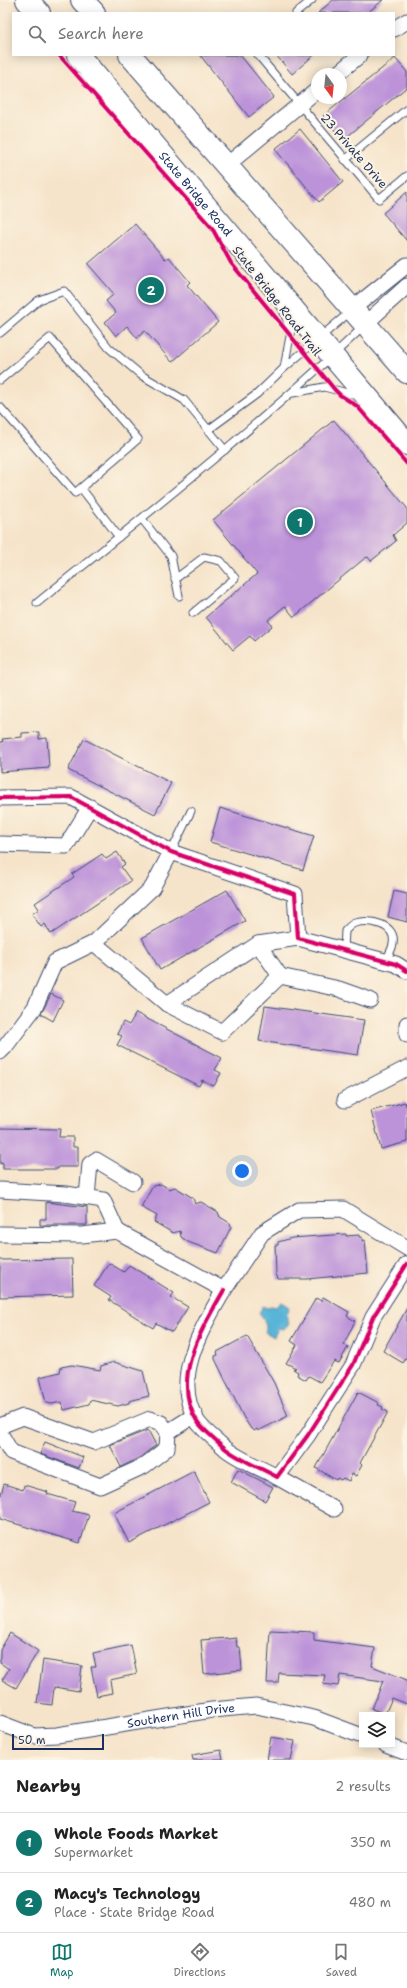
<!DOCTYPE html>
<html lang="en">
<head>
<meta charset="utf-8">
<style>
  body { margin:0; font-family:"Shantell Sans",sans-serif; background:#f2f2f2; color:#222 }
  .controls { position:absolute; right:12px; bottom:12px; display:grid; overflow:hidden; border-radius:0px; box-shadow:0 2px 10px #0003 }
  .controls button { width:36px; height:36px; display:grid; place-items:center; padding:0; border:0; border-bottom:1px solid #e0e0e0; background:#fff; color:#222; font:20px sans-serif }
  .compass { position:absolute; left:311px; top:68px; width:36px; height:36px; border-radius:50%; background:#fff; box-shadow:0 2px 10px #0003; rotate:165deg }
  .scale { position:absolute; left:12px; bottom:10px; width:92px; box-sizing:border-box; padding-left:4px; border:2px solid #1b2f5e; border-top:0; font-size:11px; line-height:14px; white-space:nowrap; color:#1b2f5e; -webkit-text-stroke:3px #fcf5e5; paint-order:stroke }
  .you { position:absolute; left:242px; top:1171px; width:14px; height:14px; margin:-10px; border:3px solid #fff; border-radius:50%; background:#1a73e8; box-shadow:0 0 0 6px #1a73e833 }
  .badge { display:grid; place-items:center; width:26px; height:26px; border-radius:50%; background:#0f766e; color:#fff; font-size:13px; font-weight:700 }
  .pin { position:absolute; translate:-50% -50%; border:2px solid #fff; box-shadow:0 1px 4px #0006 }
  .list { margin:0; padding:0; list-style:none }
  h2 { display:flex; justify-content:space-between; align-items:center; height:52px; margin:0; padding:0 16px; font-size:17px }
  h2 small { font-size:13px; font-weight:400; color:#767676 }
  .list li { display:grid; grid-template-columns:26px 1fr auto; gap:12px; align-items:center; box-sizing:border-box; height:60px; padding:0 16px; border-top:1px solid #e0e0e0 }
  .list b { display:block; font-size:15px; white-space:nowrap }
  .list p { margin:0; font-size:13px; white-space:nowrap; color:#767676 }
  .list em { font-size:13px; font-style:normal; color:#767676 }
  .icon { flex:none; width:22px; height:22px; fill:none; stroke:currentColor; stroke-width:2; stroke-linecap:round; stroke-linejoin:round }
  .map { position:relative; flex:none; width:407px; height:1760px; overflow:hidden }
  .search { position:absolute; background:#fff; box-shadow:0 2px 10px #0003; left:12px; right:12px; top:12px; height:44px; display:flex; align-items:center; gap:10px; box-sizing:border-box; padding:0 14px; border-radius:0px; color:#767676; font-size:15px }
  .sheet { height:172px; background:#fff }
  nav { display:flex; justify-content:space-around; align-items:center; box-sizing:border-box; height:56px; border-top:1px solid #e0e0e0; background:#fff; font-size:11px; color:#767676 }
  nav a { display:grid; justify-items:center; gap:2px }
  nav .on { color:#0f766e }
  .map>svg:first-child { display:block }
  .water { fill:#59b5d7; stroke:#3a729a }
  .building { fill:#bc92d9 }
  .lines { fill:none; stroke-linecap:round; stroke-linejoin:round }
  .service-casing { stroke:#3c4a6e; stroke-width:9 }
  .minor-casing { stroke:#3c4a6e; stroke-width:17 }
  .trunk-casing { stroke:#3c4a6e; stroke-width:24 }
  .service { stroke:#fff; stroke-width:7 }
  .minor { stroke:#fff; stroke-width:15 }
  .trunk { stroke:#fff; stroke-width:22 }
  .cycleway-casing { stroke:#fcf5e5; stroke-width:6 }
  .cycleway { stroke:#d6006c; stroke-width:4 }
  .labels { text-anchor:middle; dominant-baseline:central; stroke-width:4; stroke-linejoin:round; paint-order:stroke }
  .street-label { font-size:12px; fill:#1b2f5e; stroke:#fcf5e5 }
</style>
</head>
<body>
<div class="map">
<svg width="407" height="1760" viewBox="0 0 407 1760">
  <rect width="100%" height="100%" fill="#fcf5e5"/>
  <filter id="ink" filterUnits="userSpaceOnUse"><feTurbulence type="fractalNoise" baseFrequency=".025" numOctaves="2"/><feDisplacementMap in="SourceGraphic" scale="8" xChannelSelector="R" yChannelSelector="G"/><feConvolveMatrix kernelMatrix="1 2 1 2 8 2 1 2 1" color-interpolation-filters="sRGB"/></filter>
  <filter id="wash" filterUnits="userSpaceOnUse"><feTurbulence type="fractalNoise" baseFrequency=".012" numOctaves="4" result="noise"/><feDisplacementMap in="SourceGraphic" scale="16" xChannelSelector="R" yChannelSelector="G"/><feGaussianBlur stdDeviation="0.9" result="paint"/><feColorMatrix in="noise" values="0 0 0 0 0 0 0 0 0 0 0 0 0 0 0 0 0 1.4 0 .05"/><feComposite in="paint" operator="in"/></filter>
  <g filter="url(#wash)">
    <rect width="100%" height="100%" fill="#f6e4ca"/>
    <!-- water -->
    <path class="water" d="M282 1302 290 1307 286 1315 289 1324 283 1329 278 1328 274 1337 265 1332C268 1327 264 1317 259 1313L263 1306 266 1308 271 1306 276 1307Z"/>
    <g id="blocks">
      <!-- building -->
      <g class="building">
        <polygon points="333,0 383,0 367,13 318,13"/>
        <polygon points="200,55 240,55 274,97 249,117"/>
        <polygon points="276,55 314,55 292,74"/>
        <polygon points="395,58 407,72 407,87 343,140 323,116"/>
        <polygon points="300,129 343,182 319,202 275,149"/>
        <polygon points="407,192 407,241 383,213"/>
        <polygon points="135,224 165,259 169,257 190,282 187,285 218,322 172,362 145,331 137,338 127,326 116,336 105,322 116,313 106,301 114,294 88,264"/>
        <polygon points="334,420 407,508 407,523 393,535 396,541 371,561 368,557 365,558 294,617 285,606 268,620 272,626 254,641 250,636 233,650 206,617 257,574 213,520"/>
        <polygon points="39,732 39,739 47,738 49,768 0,772 0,742 3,742 2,739 22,737 22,733"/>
        <polygon points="84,739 171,783 155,814 68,770"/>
        <polygon points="220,808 314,836 303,870 210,842"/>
        <polygon points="117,852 125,864 121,867 131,881 51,934 45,924 41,927 32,914 39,909 35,903 74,877 72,874 102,854 106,859"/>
        <polygon points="227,890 245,921 160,970 142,938"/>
        <polygon points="394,891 407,894 407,922 388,917"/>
        <polygon points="51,994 63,1000 53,1021 41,1014"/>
        <polygon points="265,1006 364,1020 358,1055 259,1041"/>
        <polygon points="136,1013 222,1058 215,1070 221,1073 214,1086 202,1080 199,1086 117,1045 122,1036 117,1034 123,1022 129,1025"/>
        <polygon points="405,1102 407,1109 407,1142 381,1149 371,1111"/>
        <polygon points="0,1128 60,1129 59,1137 73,1137 73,1147 78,1147 78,1167 58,1167 58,1169 3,1169 3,1163 0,1164"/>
        <polygon points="161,1184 169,1189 175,1187 193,1198 195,1204 201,1202 218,1212 220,1217 230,1223 231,1227 218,1253 188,1242 181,1237 180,1231 173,1233 154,1222 157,1216 141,1207 153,1186"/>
        <polygon points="46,1202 87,1207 87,1225 40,1225 40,1219 46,1219"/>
        <polygon points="346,1234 346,1236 359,1235 359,1237 362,1237 362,1241 365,1240 368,1273 307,1279 278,1279 276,1274 275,1245 278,1245 278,1242 292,1238"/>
        <polygon points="72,1259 73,1295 0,1297 0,1260"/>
        <polygon points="109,1263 124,1272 129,1265 174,1293 171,1297 188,1307 172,1332 156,1323 153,1328 109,1300 111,1297 94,1286"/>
        <polygon points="323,1297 349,1312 347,1316 355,1321 344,1344 348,1347 339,1363 334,1361 320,1382 309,1376 306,1380 297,1375 298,1372 293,1369 296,1368 286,1363 297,1345 291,1341 316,1298 321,1301"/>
        <polygon points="407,1308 407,1357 403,1363 383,1351"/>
        <polygon points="247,1336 274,1383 288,1416 258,1431 257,1429 254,1431 252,1428 251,1429 244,1418 215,1359 215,1356 218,1355 217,1352"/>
        <polygon points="114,1362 143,1371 149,1396 129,1401 129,1403 118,1406 90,1400 89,1404 64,1410 62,1402 52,1404 46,1403 40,1377 60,1372 61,1367 72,1365 100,1370 101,1366"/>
        <polygon points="358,1392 379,1403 378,1405 383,1407 382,1409 388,1412 360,1463 362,1465 356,1476 352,1474 349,1481 343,1478 341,1480 337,1478 336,1480 316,1468"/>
        <polygon points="148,1430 156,1445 139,1458 121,1467 110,1445"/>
        <polygon points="45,1442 83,1457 79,1468 40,1454"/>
        <polygon points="238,1469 273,1487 265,1501 231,1482"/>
        <polygon points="194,1471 209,1502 129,1543 114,1513"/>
        <polygon points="4,1484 23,1490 24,1485 48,1492 47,1494 75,1502 72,1511 89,1515 80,1543 0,1519 0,1498"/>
        <polygon points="270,1630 314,1632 314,1640 375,1648 372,1666 407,1680 407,1704 392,1698 385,1714 372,1709 383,1681 340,1675 338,1686 323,1684 325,1675 279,1673 278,1683 267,1683"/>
        <polygon points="10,1633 38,1651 16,1688 2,1680 9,1669 0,1663 0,1650"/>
        <polygon points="227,1638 228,1639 236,1638 237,1647 240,1647 242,1670 204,1674 201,1640"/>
        <polygon points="131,1645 137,1674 110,1680 112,1693 97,1696 91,1667 96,1667 93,1653"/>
        <polygon points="43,1660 82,1666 79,1691 54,1687 52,1705 37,1703"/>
        <polygon points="271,1737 295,1741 291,1760 267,1760"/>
        <polygon points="221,1750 223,1760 193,1760 192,1755"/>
      </g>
    </g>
  </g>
  <g filter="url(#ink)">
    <use href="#blocks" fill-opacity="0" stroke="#3c4a6e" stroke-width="1"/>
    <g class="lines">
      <defs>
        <g id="service">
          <polyline points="296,13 312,0"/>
          <polyline points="258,55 379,199 407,176"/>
          <polyline points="345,160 407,109"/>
          <polyline points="0,333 39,300 64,291 109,348 141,375 184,400 225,450"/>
          <polyline points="284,368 351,311"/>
          <polyline points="0,380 50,338 138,439 75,493 0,407"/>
          <polyline points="293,393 324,387 359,396"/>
          <polyline points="208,430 257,394 284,368 291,331 283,310"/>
          <polyline points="81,488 119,537"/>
          <polyline points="142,519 171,556 179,596"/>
          <polyline points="175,579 204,557 221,561 235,578 193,613"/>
          <path d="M37 603C148 513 260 425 363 327"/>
          <polyline points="171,852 191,811"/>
          <path d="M344 950 345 931C348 928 351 924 355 923 370 919 397 924 393 944 392 950 388 956 385 962"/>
        </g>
        <g id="minor">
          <polyline points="394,29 407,21"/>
          <polyline points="337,74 360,55"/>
          <polyline points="227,165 317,90"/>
          <polyline points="352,309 407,265"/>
          <polyline points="365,324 407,286"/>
          <polyline points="0,798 71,797 171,852 295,894 298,938 396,964 407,971"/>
          <polyline points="0,844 66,846 90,807"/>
          <polyline points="171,852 152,888 94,943 167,1004 258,944 298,938"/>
          <polyline points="280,976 339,989 370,1000"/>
          <polyline points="167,1004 222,1032 280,976 258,944"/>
          <polyline points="407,1024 407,1035"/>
          <polyline points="0,1052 5,1047 35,1007 55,962 94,943"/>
          <polyline points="345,1100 407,1068"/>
          <polyline points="0,1190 66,1194 103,1200 117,1231"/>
          <polyline points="87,1197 90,1164 96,1160 133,1182"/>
          <polyline points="0,1234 82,1235 117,1231 224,1290 262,1233 299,1210 343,1209 407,1248"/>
          <path d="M224 1290C203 1327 170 1378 197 1421 202 1429 218 1442 226 1449 240 1460 261 1468 277 1477L308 1435 353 1365 373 1317 407 1264"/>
          <polyline points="0,1426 23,1417 94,1442 150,1419 161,1423 168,1432"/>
          <polyline points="0,1433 11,1452 100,1486 144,1466 167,1448 168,1432 195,1415"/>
          <polyline points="277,1477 334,1509"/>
          <path id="s1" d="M0 1723 34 1736 57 1735 212 1710 256 1706 314 1718 362 1736"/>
          <polyline points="386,1745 407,1753"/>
        </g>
        <g id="trunk">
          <polyline points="27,0 39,13"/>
          <polyline points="82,0 94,13"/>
          <path id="s2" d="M78 55 407 444"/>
          <polyline points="130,55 407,372"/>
        </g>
      </defs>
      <!-- service casing -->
      <use href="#service" class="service-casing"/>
      <!-- minor casing -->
      <use href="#minor" class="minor-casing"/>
      <!-- trunk casing -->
      <use href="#trunk" class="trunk-casing"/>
      <!-- service -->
      <use href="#service" class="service"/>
      <!-- minor -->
      <use href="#minor" class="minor"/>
      <!-- trunk -->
      <use href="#trunk" class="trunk"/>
      <defs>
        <g id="cycleway">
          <polyline points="59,55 212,228 231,263 335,390 340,395 357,406 407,464"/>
          <polyline points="0,798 71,797 171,852 295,894 298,938 396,964 407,971"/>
          <path d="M224 1290C203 1327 170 1378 197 1421 202 1429 218 1442 226 1449 240 1460 261 1468 277 1477L308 1435 353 1365 373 1317 407 1264"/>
        </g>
      </defs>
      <!-- cycleway casing -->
      <use href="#cycleway" class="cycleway-casing"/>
      <!-- cycleway -->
      <use href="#cycleway" class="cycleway"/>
    </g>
  </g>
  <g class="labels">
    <!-- street labels -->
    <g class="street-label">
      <text transform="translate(354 151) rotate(49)">23 Private Drive</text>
      <text stroke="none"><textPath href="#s2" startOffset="182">State Bridge Road</textPath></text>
      <text transform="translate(277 301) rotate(52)">State Bridge Road Trail</text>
      <text stroke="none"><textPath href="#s1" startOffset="185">Southern Hill Drive</textPath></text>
    </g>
  </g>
</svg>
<div class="controls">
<button><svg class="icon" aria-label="layers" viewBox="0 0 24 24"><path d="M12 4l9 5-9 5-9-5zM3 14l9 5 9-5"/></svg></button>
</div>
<svg class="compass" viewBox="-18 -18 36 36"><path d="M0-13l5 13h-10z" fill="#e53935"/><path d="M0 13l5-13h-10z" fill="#767676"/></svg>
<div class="scale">50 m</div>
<div class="you"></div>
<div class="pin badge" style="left:300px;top:522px">1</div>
<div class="pin badge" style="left:151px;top:290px">2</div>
<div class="search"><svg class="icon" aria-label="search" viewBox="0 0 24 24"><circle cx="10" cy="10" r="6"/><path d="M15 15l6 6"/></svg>Search here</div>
</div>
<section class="sheet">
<h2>Nearby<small>2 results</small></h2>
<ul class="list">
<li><span class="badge">1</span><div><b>Whole Foods Market</b><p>Supermarket</p></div><em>350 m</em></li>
<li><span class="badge">2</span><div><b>Macy's Technology</b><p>Place · State Bridge Road</p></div><em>480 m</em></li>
</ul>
</section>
<nav>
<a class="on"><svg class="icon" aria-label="map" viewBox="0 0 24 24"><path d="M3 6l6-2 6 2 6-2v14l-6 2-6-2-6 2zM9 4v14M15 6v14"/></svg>Map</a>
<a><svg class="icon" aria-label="directions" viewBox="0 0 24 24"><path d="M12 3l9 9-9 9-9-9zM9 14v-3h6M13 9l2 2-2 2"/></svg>Directions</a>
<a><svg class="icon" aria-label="saved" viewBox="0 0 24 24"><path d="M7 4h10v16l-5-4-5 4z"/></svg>Saved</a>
</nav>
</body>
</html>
